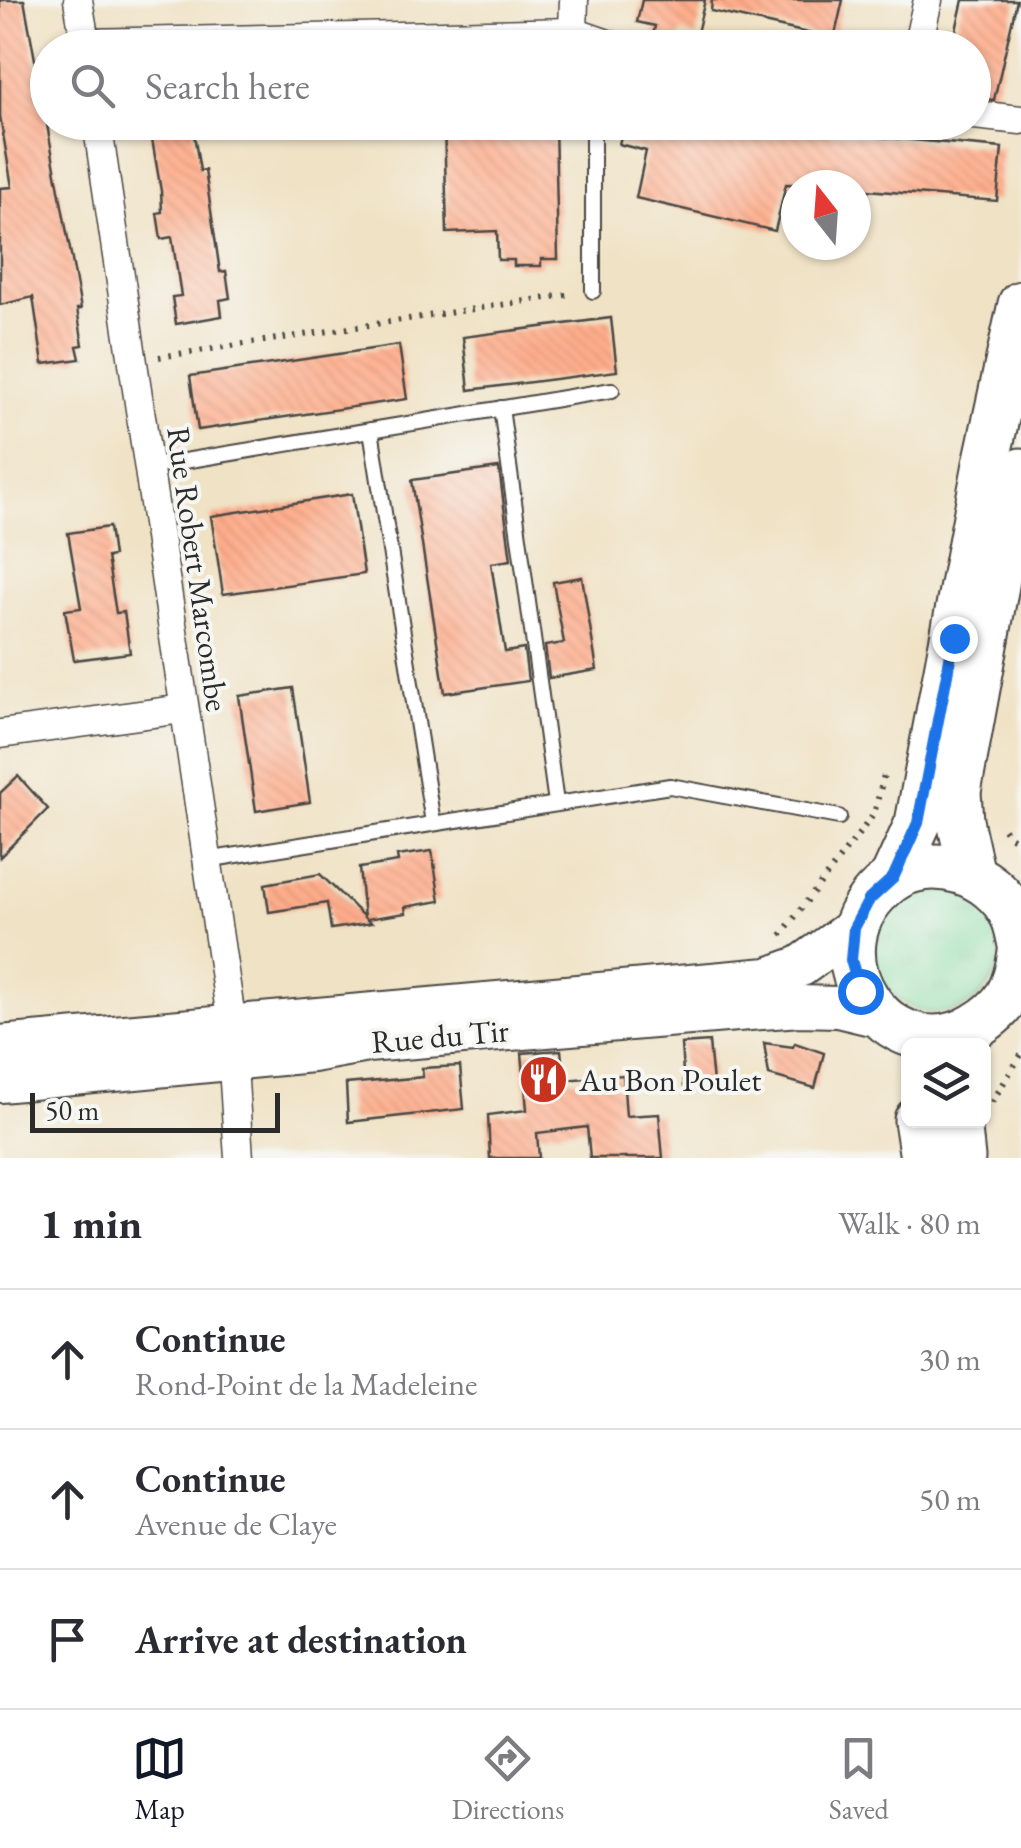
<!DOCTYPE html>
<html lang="en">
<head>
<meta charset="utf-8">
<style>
  body { margin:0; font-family:"EB Garamond",serif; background:#f2f2f3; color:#2b2b33 }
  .controls { position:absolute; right:30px; bottom:30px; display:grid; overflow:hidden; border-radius:15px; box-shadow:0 2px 8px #0004 }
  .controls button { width:90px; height:90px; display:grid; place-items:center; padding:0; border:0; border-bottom:2px solid #e1e1e2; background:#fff; color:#2b2b33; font:50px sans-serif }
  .compass { position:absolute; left:781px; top:170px; width:90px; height:90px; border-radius:50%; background:#fff; box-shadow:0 2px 8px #0004; rotate:343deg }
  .scale { position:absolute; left:30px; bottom:25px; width:250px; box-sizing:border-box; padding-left:10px; border:5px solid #2b2b2b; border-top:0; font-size:28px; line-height:35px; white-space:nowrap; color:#2b2b2b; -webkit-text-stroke:8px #f6f6f2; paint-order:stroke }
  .stop { position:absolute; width:30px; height:30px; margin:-22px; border:8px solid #1a73e8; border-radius:50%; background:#fff }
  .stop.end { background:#1a73e8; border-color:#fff; box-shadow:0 2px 10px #0008 }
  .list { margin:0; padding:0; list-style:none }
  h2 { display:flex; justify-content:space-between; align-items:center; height:130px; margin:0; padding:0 40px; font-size:42px }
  h2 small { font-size:32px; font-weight:400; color:#7c7c81 }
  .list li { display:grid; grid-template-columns:65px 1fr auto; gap:30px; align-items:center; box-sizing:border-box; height:140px; padding:0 40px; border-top:2px solid #e1e1e2 }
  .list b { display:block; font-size:38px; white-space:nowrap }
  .list p { margin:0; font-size:32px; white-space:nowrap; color:#7c7c81 }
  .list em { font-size:32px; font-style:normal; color:#7c7c81 }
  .icon { flex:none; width:55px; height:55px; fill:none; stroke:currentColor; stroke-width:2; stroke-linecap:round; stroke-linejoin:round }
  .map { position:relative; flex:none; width:1021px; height:1158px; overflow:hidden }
  .search { position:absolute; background:#fff; box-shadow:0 2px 8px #0004; left:30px; right:30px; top:30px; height:110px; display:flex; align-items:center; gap:25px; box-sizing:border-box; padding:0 35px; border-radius:55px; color:#7c7c81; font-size:38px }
  .sheet { height:550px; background:#fff }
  nav { display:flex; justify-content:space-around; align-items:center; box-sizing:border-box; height:140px; border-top:2px solid #e1e1e2; background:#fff; font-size:28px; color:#7c7c81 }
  nav a { display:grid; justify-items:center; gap:5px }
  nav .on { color:#111827 }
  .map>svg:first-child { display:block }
  .grass { fill:url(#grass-tufts); stroke:#568265; stroke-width:2.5 }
  .building { fill:url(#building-back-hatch) }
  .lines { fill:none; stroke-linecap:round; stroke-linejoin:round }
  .service-casing { stroke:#494642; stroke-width:18 }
  .minor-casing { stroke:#494642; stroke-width:31 }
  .secondary-casing { stroke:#494642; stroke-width:44 }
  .primary-casing { stroke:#494642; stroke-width:49 }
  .path { stroke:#494642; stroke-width:6; stroke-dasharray:2.5 8; stroke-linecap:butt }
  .service { stroke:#fff; stroke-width:14 }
  .minor { stroke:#fff; stroke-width:28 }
  .secondary { stroke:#fff; stroke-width:40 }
  .primary { stroke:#fff; stroke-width:45 }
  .route { stroke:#1a73e8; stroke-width:12 }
  .labels { text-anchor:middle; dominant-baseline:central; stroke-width:8; stroke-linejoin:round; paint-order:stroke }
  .street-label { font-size:32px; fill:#2b2b2b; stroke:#f6f6f2 }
  .poi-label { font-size:32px; fill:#2b2b2b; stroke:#f6f6f2; text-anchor:start }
</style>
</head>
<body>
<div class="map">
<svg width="1021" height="1158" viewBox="0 0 1021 1158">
  <defs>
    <pattern id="grass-tufts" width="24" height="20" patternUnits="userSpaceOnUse" patternTransform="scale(2.5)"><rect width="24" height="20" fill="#81da9f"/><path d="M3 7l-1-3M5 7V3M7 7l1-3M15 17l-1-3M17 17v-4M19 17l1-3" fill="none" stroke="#70bb89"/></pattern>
    <pattern id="building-back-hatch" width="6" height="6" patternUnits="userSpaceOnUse" patternTransform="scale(2.5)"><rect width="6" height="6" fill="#ffad8b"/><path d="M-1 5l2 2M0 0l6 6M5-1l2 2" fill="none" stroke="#db9578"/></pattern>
  </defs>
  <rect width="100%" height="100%" fill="#f6f6f2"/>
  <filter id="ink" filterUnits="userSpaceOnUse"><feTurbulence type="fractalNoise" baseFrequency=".01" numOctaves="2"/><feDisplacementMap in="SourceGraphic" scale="20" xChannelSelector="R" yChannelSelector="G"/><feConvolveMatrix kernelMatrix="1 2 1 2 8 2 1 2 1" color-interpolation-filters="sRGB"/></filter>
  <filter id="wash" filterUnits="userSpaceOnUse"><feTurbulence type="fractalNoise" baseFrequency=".0048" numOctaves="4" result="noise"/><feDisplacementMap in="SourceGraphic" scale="40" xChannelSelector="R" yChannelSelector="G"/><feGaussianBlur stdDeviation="2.25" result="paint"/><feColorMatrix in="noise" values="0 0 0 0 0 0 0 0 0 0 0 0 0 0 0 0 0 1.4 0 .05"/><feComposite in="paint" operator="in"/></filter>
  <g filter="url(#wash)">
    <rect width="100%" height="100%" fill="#f0e2c5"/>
    <!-- grass -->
    <circle class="grass" cx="937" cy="950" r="63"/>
    <g id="blocks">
      <!-- building -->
      <g class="building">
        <polygon points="0,0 24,0 81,309 77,309 83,345 77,346 80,359 43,364 33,297 0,305 0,188 12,187 0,116"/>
        <polygon points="642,0 705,0 696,37 681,33 676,45 652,39 655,26 637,22"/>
        <polygon points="712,0 843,0 834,39 711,11"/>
        <polygon points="963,0 1017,0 994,100 974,98 974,48 954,48 953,43"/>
        <polygon points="149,122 192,122 200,171 205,170 220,272 226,271 230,298 220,300 222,316 176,324 172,297 181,296 172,237 161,239 157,213 162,212 161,191"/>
        <polygon points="444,122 555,122 558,259 541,259 541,266 514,266 514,260 498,260 497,231 447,233"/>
        <polygon points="625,122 790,122 835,133 1002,148 997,201 856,189 856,185 786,184 775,231 636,198 646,151 619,144"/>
        <polygon points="611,318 617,371 469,390 463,337"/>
        <polygon points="399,345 407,399 198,430 190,376"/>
        <polygon points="499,468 511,560 491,563 505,652 524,649 528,681 445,693 412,480"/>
        <polygon points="352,494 364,574 223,594 211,516"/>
        <polygon points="109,527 113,556 107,557 116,613 124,612 130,653 74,660 65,610 81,608 68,533"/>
        <polygon points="582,577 597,670 549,678 545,646 564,643 553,582"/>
        <polygon points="293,688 310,802 256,811 239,696"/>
        <polygon points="18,776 48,809 0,857 0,793"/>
        <polygon points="432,851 440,901 405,907 406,913 366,919 371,923 331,929 327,903 269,912 265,884 320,874 364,917 359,868 398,862 397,856"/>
        <polygon points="709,1042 713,1083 684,1086 681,1044"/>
        <polygon points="764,1043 793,1047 795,1043 824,1053 815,1088 769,1075"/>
        <polygon points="561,1050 564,1080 623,1075 626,1116 659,1114 663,1158 590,1158 587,1127 537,1133 539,1158 490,1158 488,1115 527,1110 522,1053"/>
        <polygon points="460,1066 464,1109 348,1122 346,1084 423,1077 422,1068"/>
      </g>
    </g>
  </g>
  <g filter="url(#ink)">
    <use href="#blocks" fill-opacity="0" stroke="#494642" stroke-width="2.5"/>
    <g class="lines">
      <defs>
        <g id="service">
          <polyline points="593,122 593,291"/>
          <polyline points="501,408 556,803"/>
          <polyline points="371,430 433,823"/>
          <polyline points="148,467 612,390"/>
          <polyline points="206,860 670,786 839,817"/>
        </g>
        <g id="minor">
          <polyline points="78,0 86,48"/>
          <polyline points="573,32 574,0"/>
          <polyline points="86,43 573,32 619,48"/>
          <polyline points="917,48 928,0"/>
          <polyline points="974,115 1021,120"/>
          <polyline points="97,122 229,1005 239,1158"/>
          <polyline points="0,734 183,709"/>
        </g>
        <g id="secondary">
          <polyline points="0,1046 768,978 801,966 854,928"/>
          <polyline points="0,1082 312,1052 367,1042 799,1006 838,1007 880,1017"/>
        </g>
        <g id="primary">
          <polyline points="972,875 960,821 958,792 1001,558 1021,471"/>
          <polyline points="893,878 918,823 986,464 1021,304"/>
          <path d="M1021 945C1019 936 1017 924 1013 916 993 872 930 851 890 881 800 949 889 1078 975 1026 1007 1007 1016 988 1021 952"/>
          <polyline points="917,1120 923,1158"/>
          <polyline points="958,1120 962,1158"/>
        </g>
      </defs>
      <!-- service casing -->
      <use href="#service" class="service-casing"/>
      <!-- minor casing -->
      <use href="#minor" class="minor-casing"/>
      <!-- secondary casing -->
      <use href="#secondary" class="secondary-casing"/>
      <!-- primary casing -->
      <use href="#primary" class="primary-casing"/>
      <!-- path -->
      <g class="path">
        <polyline points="159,357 572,294"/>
        <polyline points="1004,829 1009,836 1021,842"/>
        <polyline points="781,935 874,814 885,771"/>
        <polyline points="992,1102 1021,1055"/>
      </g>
      <!-- service -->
      <use href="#service" class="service"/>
      <!-- minor -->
      <use href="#minor" class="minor"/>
      <!-- secondary -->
      <use href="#secondary" class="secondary"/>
      <!-- primary -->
      <use href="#primary" class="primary"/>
    </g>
  </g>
  <g class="lines" filter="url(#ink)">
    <!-- route -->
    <polyline class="route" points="860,991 851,960 854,928 869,900 893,878 918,823 954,638"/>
  </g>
  <!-- icons -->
  <defs>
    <symbol id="restaurant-disc" viewBox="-11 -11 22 22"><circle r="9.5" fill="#c8321e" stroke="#f6f6f2"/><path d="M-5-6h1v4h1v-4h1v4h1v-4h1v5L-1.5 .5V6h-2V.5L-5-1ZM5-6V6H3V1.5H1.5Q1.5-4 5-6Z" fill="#fff"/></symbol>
  </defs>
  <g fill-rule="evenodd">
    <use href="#restaurant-disc" x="516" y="1052" width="55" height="55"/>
  </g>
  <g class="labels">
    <!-- street labels -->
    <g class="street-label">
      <text transform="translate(198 569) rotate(82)">Rue Robert Marcombe</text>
      <text transform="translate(440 1036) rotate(-5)">Rue du Tir</text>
    </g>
    <!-- poi labels -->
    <g class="poi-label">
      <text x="579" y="1080">Au Bon Poulet</text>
    </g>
  </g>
</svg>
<div class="controls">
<button><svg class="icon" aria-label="layers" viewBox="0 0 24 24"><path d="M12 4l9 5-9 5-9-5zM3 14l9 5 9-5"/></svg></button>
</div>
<svg class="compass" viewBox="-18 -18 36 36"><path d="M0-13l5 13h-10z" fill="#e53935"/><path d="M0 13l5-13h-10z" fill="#7c7c81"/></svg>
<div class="scale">50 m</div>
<div class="stop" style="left:860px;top:991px"></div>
<div class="stop end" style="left:954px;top:638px"></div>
<div class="search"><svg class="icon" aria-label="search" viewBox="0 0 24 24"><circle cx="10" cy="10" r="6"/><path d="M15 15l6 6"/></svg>Search here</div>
</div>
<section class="sheet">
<h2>1 min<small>Walk · 80 m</small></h2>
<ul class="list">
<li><svg class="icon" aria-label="ahead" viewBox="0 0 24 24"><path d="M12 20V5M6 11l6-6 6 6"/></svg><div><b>Continue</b><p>Rond-Point de la Madeleine</p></div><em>30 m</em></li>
<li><svg class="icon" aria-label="ahead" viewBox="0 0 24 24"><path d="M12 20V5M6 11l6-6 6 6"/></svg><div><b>Continue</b><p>Avenue de Claye</p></div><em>50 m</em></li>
<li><svg class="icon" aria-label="arrive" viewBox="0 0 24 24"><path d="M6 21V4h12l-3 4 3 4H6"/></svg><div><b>Arrive at destination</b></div></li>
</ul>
</section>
<nav>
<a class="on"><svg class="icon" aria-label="map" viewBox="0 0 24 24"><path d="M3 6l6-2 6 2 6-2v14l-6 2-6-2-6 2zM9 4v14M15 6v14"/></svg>Map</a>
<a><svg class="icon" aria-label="directions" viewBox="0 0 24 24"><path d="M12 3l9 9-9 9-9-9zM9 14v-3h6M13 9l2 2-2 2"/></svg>Directions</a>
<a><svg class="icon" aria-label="saved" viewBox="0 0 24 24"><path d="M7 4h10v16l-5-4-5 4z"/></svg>Saved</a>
</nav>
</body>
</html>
